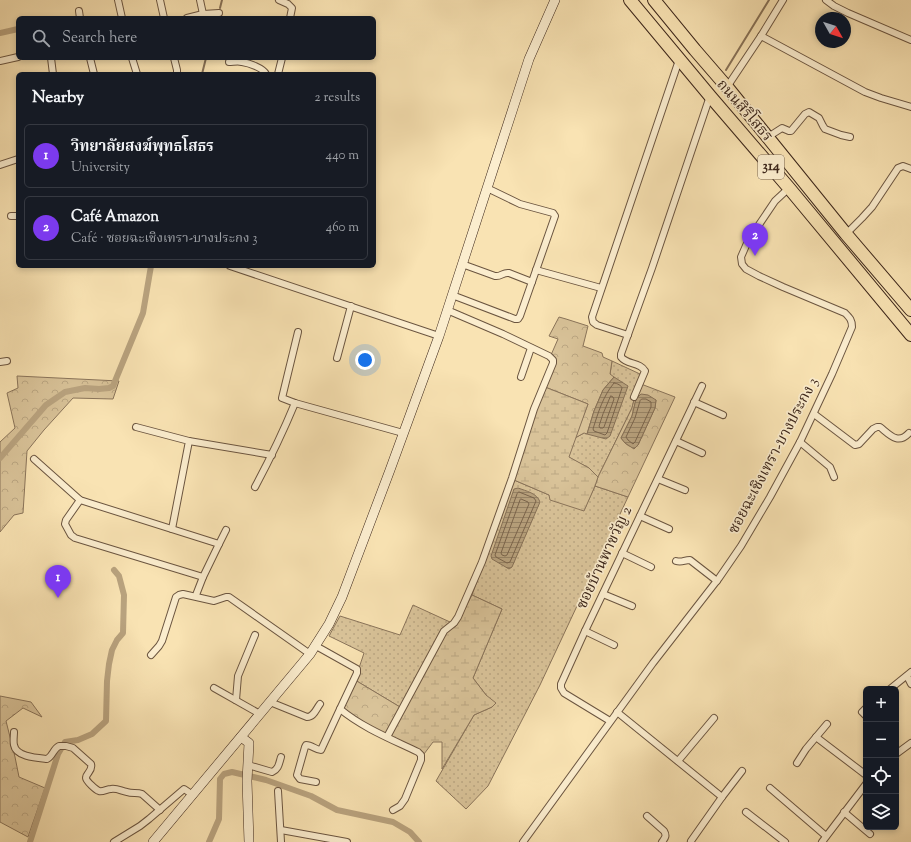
<!DOCTYPE html>
<html lang="en">
<head>
<meta charset="utf-8">
<style>
  body { margin:0; font-family:"Sorts Mill Goudy","Noto Serif Thai",serif; background:#242831; color:#f1f3f6 }
  .controls { position:absolute; right:12px; bottom:12px; display:grid; overflow:hidden; border-radius:6px; box-shadow:0 2px 6px #0003 }
  .controls button { width:36px; height:36px; display:grid; place-items:center; padding:0; border:0; border-bottom:1px solid #363941; background:#171b24; color:#f1f3f6; font:20px sans-serif }
  .compass { position:absolute; left:815px; top:12px; width:36px; height:36px; border-radius:50%; background:#171b24; box-shadow:0 2px 6px #0003; rotate:129deg }
  .you { position:absolute; left:365px; top:360px; width:14px; height:14px; margin:-10px; border:3px solid #fff; border-radius:50%; background:#1a73e8; box-shadow:0 0 0 6px #1a73e833 }
  .badge { display:grid; place-items:center; width:26px; height:26px; border-radius:50%; background:#7c3aed; color:#fff; font-size:13px; font-weight:700 }
  .pin { position:absolute; translate:-50% -33px; filter:drop-shadow(0 1px 2px #0008) }
  .pin::after { content:''; position:absolute; top:21px; width:14px; height:12px; background:inherit; clip-path:polygon(0 0,100% 0,50% 100%) }
  .list { margin:0; padding:0; list-style:none }
  h2 { display:flex; justify-content:space-between; align-items:center; height:52px; margin:0; padding:0 16px; font-size:17px }
  h2 small { font-size:13px; font-weight:400; color:#9ea1a6 }
  .list li { display:grid; grid-template-columns:26px 1fr auto; gap:12px; align-items:center; box-sizing:border-box; height:64px; margin:0 8px 8px; padding:0 8px; border:1px solid #363941; border-radius:6px }
  .list b { display:block; font-size:15px; white-space:nowrap }
  .list p { margin:0; font-size:13px; white-space:nowrap; color:#9ea1a6 }
  .list em { font-size:13px; font-style:normal; color:#9ea1a6 }
  .icon { flex:none; width:22px; height:22px; fill:none; stroke:currentColor; stroke-width:2; stroke-linecap:round; stroke-linejoin:round }
  .map { position:relative; flex:none; width:911px; height:842px; overflow:hidden }
  .search { position:absolute; background:#171b24; box-shadow:0 2px 6px #0003; left:16px; top:16px; width:360px; height:44px; display:flex; align-items:center; gap:10px; box-sizing:border-box; padding:0 14px; border-radius:6px; color:#9ea1a6; font-size:15px }
  .panel { position:absolute; background:#171b24; box-shadow:0 2px 6px #0003; left:16px; top:72px; width:360px; height:196px; border-radius:6px }
  .map>svg:first-child { display:block }
  .grass { fill:url(#grass-dots); stroke:#8a745a }
  .forest { fill:url(#forest-crowns); stroke:#8a745a; fill-rule:evenodd }
  .wetland { fill:url(#wetland-marsh); stroke:#8a745a }
  .water { fill:url(#water-rules); stroke:#877157 }
  .lines { fill:none; stroke-linecap:round; stroke-linejoin:round }
  .shore { stroke:#7a644c; stroke-width:1 }
  .stream { stroke:#877157; stroke-width:2 }
  .canal { stroke:#b9a37f; stroke-width:6 }
  .street-casing { stroke:#6b5540; stroke-width:8 }
  .secondary-casing { stroke:#3c261a; stroke-width:10 }
  .highway-casing { stroke:#3c261a; stroke-width:14 }
  .street { stroke:#fbedce; stroke-width:6 }
  .secondary { stroke:#fbedce; stroke-width:9 }
  .highway { stroke:#f9e3b3; stroke-width:12 }
  .labels { text-anchor:middle; dominant-baseline:central; stroke-width:3.5; stroke-linejoin:round; paint-order:stroke }
  .shield { fill:#fbedce; stroke:#756250; stroke-width:1 }
  .shield-label { font-size:14px; font-weight:bold; fill:#3c261a }
  .street-label { font-size:15px; fill:#3c261a; stroke:#fbedce }
</style>
</head>
<body>
<div class="map">
<svg width="911" height="842" viewBox="0 0 911 842">
  <defs>
    <pattern id="grass-dots" width="8" height="8" patternUnits="userSpaceOnUse"><rect width="8" height="8" fill="#d9c399"/><path d="M2 2h.1M6 6h.1" fill="none" stroke="#bba783" stroke-width="1.8" stroke-linecap="round"/></pattern>
    <pattern id="forest-crowns" width="20" height="18" patternUnits="userSpaceOnUse"><rect width="20" height="18" fill="#d9c399"/><path d="M2 6a3 3 0 1 1 6 0M12 15a3 3 0 1 1 6 0" fill="none" stroke="#bba783"/></pattern>
    <pattern id="wetland-marsh" width="20" height="14" patternUnits="userSpaceOnUse"><rect width="20" height="14" fill="#d9c399"/><path d="M1 5h8M5 5V1M11 12h8M15 12V8" fill="none" stroke="#bba783"/></pattern>
    <pattern id="water-rules" width="6" height="5" patternUnits="userSpaceOnUse"><rect width="6" height="5" fill="#b9a37f"/><path d="M0 2.5h6" fill="none" stroke="#988567"/></pattern>
  </defs>
  <rect width="100%" height="100%" fill="#f9e3b3"/>
  <filter id="stains"><feTurbulence type="fractalNoise" baseFrequency=".005" numOctaves="4"/><feColorMatrix values="0 0 0 0 .2 0 0 0 0 .09 0 0 0 0 .02 0 0 0 .5 -.17"/></filter>
  <radialGradient id="worn" r=".72"><stop offset=".6" stop-color="#630" stop-opacity="0"/><stop offset="1" stop-color="#630" stop-opacity=".3"/></radialGradient>
  <!-- grass -->
  <g class="grass">
    <polygon points="612,361 640,374 632,408 598,477 589,468 568,457 575,438 584,433 610,374"/>
    <polygon points="514,480 584,510 595,486 628,497 540,685 488,786 466,809 436,781 474,715 492,707 486,695 473,678 502,609 472,595 484,562"/>
    <polygon points="413,605 450,622 433,649 400,707 355,680 364,653 329,636 340,616 400,635"/>
  </g>
  <!-- forest -->
  <g class="forest">
    <polygon points="559,317 566,319 588,326 583,346 602,353 603,357 612,361 610,374 614,377 603,390 594,411 587,434 584,433 575,438 588,404 545,387 555,362 551,355 558,339 549,336"/>
    <polygon points="17,376 119,381 113,399 73,398 44,430 27,451 23,513 14,515 0,532 0,442 15,428 7,393 18,388"/>
    <path d="M641 384 675 397 628 497 595 486 598 477 632 408 634 400ZM636 399 656 400 655 408 638 445 629 446 625 443 621 438 632 416Z"/>
    <polygon points="355,680 400,707 389,730 385,734 346,712 343,707"/>
    <polygon points="0,696 31,702 42,717 23,708 6,721 15,757 19,777 45,788 28,837 0,822"/>
  </g>
  <!-- wetland -->
  <g class="wetland">
    <polygon points="545,387 588,404 569,457 589,468 598,477 595,486 584,511 550,500 549,495 514,480 537,406"/>
    <polygon points="472,595 502,609 473,678 486,695 496,703 492,707 474,715 442,769 442,742 433,742 424,754 390,736 446,632 456,626"/>
  </g>
  <!-- water -->
  <g class="water">
    <polygon points="614,377 628,386 610,436 606,439 587,434 594,411 603,390"/>
    <polygon points="641,394 648,395 656,400 655,408 638,445 634,449 625,443 621,438 632,416 636,399"/>
    <path d="M518 488C526 491 537 493 540 502L512 567 509 569 492 559 491 556 514 489Z"/>
  </g>
  <g class="lines">
    <!-- shore -->
    <g class="shore">
      <path d="M614 383C617 383 622 386 622 388L607 433 605 435 594 431 593 429C598 413 603 396 614 383Z"/>
      <polygon points="611,396 613,397 614,399 604,427 603,428 600,428 599,426 603,414"/>
      <polygon points="642,399 646,399 651,402 651,407 635,442 633,444 628,440 626,437 635,418 640,401"/>
      <polygon points="519,492 534,498 536,501 510,562 507,563 496,557 495,555 517,494"/>
      <polygon points="521,499 528,502 529,504 507,555 505,556 502,555 501,553 520,500"/>
    </g>
    <!-- stream -->
    <g class="stream">
      <polyline points="220,8 222,0"/>
      <polyline points="726,70 769,0"/>
      <polyline points="202,74 206,58"/>
    </g>
    <!-- canal -->
    <g class="canal">
      <polyline points="0,33 18,29"/>
      <polyline points="0,458 46,405 65,392 85,388 99,389 109,388 113,386 143,313 151,266"/>
      <polyline points="30,842 58,754 65,742 78,740 92,734 106,721 107,681 109,664 112,650 117,640 123,633 124,595 119,576 114,570"/>
      <polyline points="209,842 219,819 220,779 224,774 232,772 266,780 311,796 337,810 393,822 410,832 419,842"/>
    </g>
    <defs>
      <g id="street">
        <polyline points="118,0 122,18"/>
        <polyline points="160,0 164,18"/>
        <polyline points="200,0 203,14"/>
        <polyline points="279,0 288,4 292,8 290,18"/>
        <polyline points="826,0 834,6 848,13 911,40"/>
        <polyline points="79,11 80,18"/>
        <polyline points="187,18 203,14 219,13"/>
        <polyline points="761,36 865,92 881,98 911,107"/>
        <polyline points="51,58 53,74"/>
        <polyline points="90,58 94,74"/>
        <polyline points="132,58 137,74"/>
        <polyline points="174,58 177,70 177,74"/>
        <polyline points="0,61 18,57"/>
        <path d="M229 62C233 62 238 61 242 62 249 63 263 68 266 74"/>
        <polyline points="278,74 282,58"/>
        <polyline points="727,87 761,36 783,0"/>
        <polyline points="768,137 782,128 789,131 791,131 805,114 809,112 819,118 823,126 825,129 841,135 850,137"/>
        <polyline points="0,165 18,159"/>
        <polyline points="11,216 18,216"/>
        <polyline points="846,234 862,218 872,207 898,168 903,166 911,169"/>
        <path d="M462 264 495 276C501 277 503 272 509 273L532 282"/>
        <polyline points="230,266 439,336"/>
        <polyline points="536,270 601,288"/>
        <polyline points="452,295 515,319 518,319 520,316 555,216 553,213 520,204 487,188"/>
        <polyline points="298,332 282,398 295,403 403,433"/>
        <polyline points="628,335 597,325 593,322 592,317 679,60"/>
        <polyline points="337,358 351,306"/>
        <polyline points="0,362 7,361"/>
        <polyline points="521,377 531,348"/>
        <path d="M634 397 645 371C640 362 627 365 621 357V354L652 268 710 96"/>
        <polyline points="694,402 723,415"/>
        <path d="M814 414 855 445 859 444 873 429 877 427H880C890 435 898 445 909 433"/>
        <polyline points="136,427 189,441 172,529"/>
        <polyline points="189,441 272,455"/>
        <polyline points="676,441 702,453"/>
        <polyline points="800,442 830,467 834,477"/>
        <polyline points="34,459 80,500 219,544 203,577 196,595"/>
        <polyline points="658,479 685,490"/>
        <path d="M255 487C270 459 283 432 295 403"/>
        <polyline points="80,500 66,520 65,524 71,535 75,538 203,577"/>
        <polyline points="640,516 669,529"/>
        <polyline points="219,544 226,530"/>
        <polyline points="622,553 651,567"/>
        <path d="M676 561C682 563 684 560 690 560L717 581"/>
        <polyline points="603,594 632,606"/>
        <polyline points="585,631 614,645"/>
        <path d="M316 646 357 669V673L340 709C363 728 391 739 418 752L421 755V760L405 799 400 806 393 810"/>
        <polyline points="151,655 159,646 162,641 176,597 179,595 183,594 214,601 226,597 229,597 310,654"/>
        <polyline points="907,676 911,684"/>
        <polyline points="214,688 260,714"/>
        <polyline points="890,689 911,672"/>
        <polyline points="236,700 238,676 255,635"/>
        <path d="M270 702 307 717C314 717 316 709 320 704"/>
        <polyline points="866,708 862,712 866,716"/>
        <polyline points="617,712 722,797"/>
        <polyline points="610,721 564,693 561,688 561,684 585,631 702,386"/>
        <path d="M14 732C14 736 13 741 14 745 16 757 37 758 47 759 53 756 53 749 59 746H66L73 748 91 764C93 771 86 773 86 778 86 781 96 790 99 791 103 792 107 789 111 789 117 788 121 791 127 792 132 794 137 792 142 794L160 810"/>
        <polyline points="387,737 444,631 454,623 458,617 482,562 512,478 534,409 553,363 553,360 549,356 503,334 447,310"/>
        <polyline points="816,737 866,775"/>
        <polyline points="896,754 911,743"/>
        <polyline points="678,761 714,718"/>
        <polyline points="797,763 806,749 827,724"/>
        <path d="M248 765 272 772C279 769 279 763 281 757"/>
        <path d="M316 782 300 779 297 775 305 747 306 745C312 745 316 750 321 750L340 709"/>
        <polyline points="770,788 826,836"/>
        <polyline points="278,791 281,842"/>
        <polyline points="746,812 785,842"/>
        <polyline points="844,812 870,834"/>
        <path d="M647 816 664 831C667 836 665 838 662 842"/>
        <polyline points="281,830 347,842"/>
        <polyline points="691,841 722,797 742,771"/>
        <polyline points="114,842 140,826 149,819 184,789 193,795"/>
        <path d="M523 842 653 663 719 578 741 546 770 497 800 442 832 374 852 327C852 320 850 318 845 313L783 287 759 276 746 269 742 264 741 257 748 241 775 201 789 188"/>
        <polyline points="822,842 866,784"/>
      </g>
      <g id="secondary">
        <polyline points="241,737 249,743 247,781 249,842"/>
        <polyline points="153,842 310,654 329,624 342,597 390,470 439,336 529,59 555,0"/>
      </g>
      <g id="highway">
        <polyline points="630,0 710,96 789,188 911,335"/>
        <polyline points="654,0 695,50 727,87 846,234 911,310"/>
      </g>
    </defs>
    <!-- street casing -->
    <use href="#street" class="street-casing"/>
    <!-- secondary casing -->
    <use href="#secondary" class="secondary-casing"/>
    <!-- highway casing -->
    <use href="#highway" class="highway-casing"/>
    <!-- street -->
    <use href="#street" class="street"/>
    <!-- secondary -->
    <use href="#secondary" class="secondary"/>
    <!-- highway -->
    <use href="#highway" class="highway"/>
  </g>
  <g class="labels">
    <!-- shield labels -->
    <rect class="shield" x="758" y="155" width="26" height="24" rx="3"/>
    <g class="shield-label">
      <text x="771" y="167">314</text>
    </g>
    <!-- street labels -->
    <g class="street-label">
      <text transform="translate(744 111) rotate(49)">ถนนสิริโสธร</text>
      <text transform="translate(774 456) rotate(-62)">ซอยฉะเชิงเทรา-บางประกง 3</text>
      <text transform="translate(605 558) rotate(-65)">ซอยบ้านพาขวัญ 2</text>
    </g>
  </g>
  <rect width="100%" height="100%" filter="url(#stains)"/>
  <rect width="100%" height="100%" fill="url(#worn)"/>
</svg>
<div class="controls">
<button>+</button>
<button>−</button>
<button><svg class="icon" aria-label="locate" viewBox="0 0 24 24"><circle cx="12" cy="12" r="6"/><path d="M12 2v4M12 18v4M2 12h4M18 12h4"/></svg></button>
<button><svg class="icon" aria-label="layers" viewBox="0 0 24 24"><path d="M12 4l9 5-9 5-9-5zM3 14l9 5 9-5"/></svg></button>
</div>
<svg class="compass" viewBox="-18 -18 36 36"><path d="M0-13l5 13h-10z" fill="#e53935"/><path d="M0 13l5-13h-10z" fill="#9ea1a6"/></svg>
<div class="you"></div>
<div class="pin badge" style="left:58px;top:598px">1</div>
<div class="pin badge" style="left:755px;top:256px">2</div>
<div class="search"><svg class="icon" aria-label="search" viewBox="0 0 24 24"><circle cx="10" cy="10" r="6"/><path d="M15 15l6 6"/></svg>Search here</div>
<section class="panel">
<h2>Nearby<small>2 results</small></h2>
<ul class="list">
<li><span class="badge">1</span><div><b>วิทยาลัยสงฆ์พุทธโสธร</b><p>University</p></div><em>440 m</em></li>
<li><span class="badge">2</span><div><b>Café Amazon</b><p>Café · ซอยฉะเชิงเทรา-บางประกง 3</p></div><em>460 m</em></li>
</ul>
</section>
</div>
</body>
</html>
